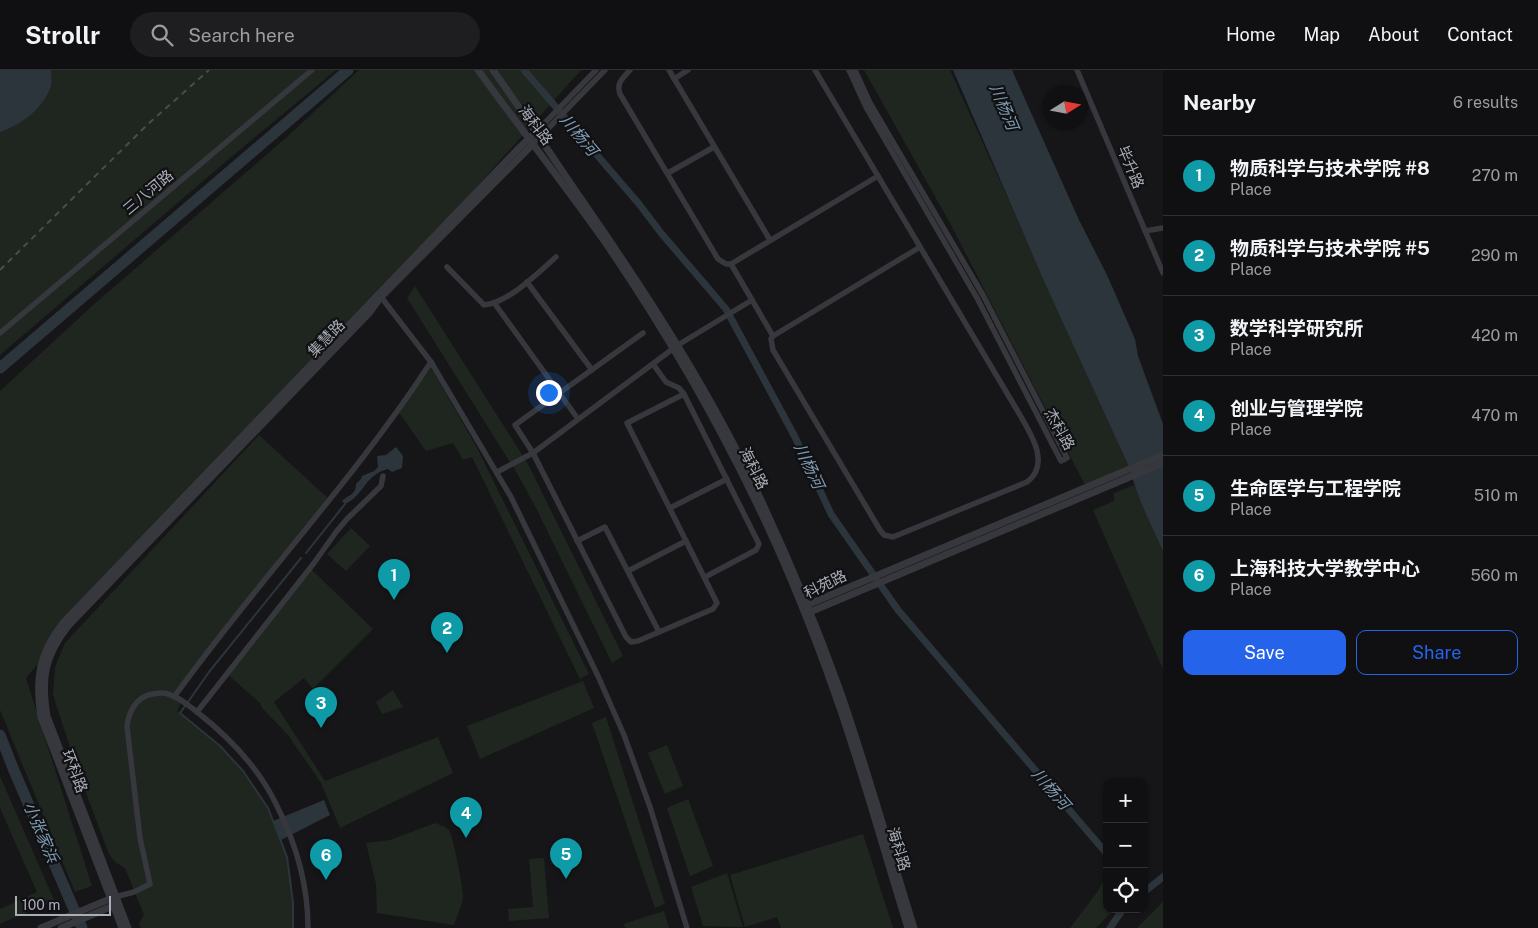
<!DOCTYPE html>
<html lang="en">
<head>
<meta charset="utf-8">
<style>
  body { margin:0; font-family:"Public Sans","Noto Sans SC",sans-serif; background:#1e1e20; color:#f1f3f6 }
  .controls { position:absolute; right:15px; bottom:15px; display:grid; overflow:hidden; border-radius:10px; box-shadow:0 1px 4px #0004 }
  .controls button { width:45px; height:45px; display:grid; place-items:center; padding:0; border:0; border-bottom:1px solid #303032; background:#101012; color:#f1f3f6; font:25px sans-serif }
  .compass { position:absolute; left:1043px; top:15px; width:45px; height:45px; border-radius:50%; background:#101012; box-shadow:0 1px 4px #0004; rotate:79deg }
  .scale { position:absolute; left:15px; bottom:12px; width:96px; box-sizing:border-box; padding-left:5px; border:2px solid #a8adb8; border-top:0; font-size:14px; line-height:18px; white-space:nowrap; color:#a8adb8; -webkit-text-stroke:4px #111113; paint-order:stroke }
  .you { position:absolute; left:548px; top:322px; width:18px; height:18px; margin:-12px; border:4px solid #fff; border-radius:50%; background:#1a73e8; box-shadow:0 0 0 8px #1a73e833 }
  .badge { display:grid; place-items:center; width:32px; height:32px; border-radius:50%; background:#2563eb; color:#fff; font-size:16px; font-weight:700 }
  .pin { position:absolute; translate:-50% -41px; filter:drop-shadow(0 1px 2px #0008) }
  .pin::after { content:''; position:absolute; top:26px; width:18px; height:15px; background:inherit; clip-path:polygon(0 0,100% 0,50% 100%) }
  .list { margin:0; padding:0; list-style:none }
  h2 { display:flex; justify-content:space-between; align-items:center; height:65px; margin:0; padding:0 20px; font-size:21px }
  h2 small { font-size:16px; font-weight:400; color:#9c9d9f }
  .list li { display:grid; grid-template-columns:32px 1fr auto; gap:15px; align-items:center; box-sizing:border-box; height:80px; padding:0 20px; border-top:1px solid #303032 }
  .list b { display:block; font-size:19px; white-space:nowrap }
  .list p { margin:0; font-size:16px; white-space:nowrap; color:#9c9d9f }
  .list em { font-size:16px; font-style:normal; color:#9c9d9f }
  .actions { display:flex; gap:10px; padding:15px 20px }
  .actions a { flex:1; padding:11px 0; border:1px solid #2563eb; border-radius:10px; text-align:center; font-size:18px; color:#2563eb }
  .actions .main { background:#2563eb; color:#fff }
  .icon { flex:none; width:28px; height:28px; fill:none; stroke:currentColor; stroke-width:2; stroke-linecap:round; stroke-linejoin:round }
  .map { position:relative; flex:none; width:1163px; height:858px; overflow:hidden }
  header { display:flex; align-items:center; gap:30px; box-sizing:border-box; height:70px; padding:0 25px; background:#101012; border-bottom:1px solid #303032 }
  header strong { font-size:24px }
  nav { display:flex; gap:28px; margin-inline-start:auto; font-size:18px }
  .search { width:350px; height:45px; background:#1e1e20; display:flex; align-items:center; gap:12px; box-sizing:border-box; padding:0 18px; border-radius:28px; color:#9c9d9f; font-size:19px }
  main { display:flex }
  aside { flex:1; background:#101012 }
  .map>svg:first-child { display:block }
  .green { fill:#1e261f }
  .water { fill:#2c353c }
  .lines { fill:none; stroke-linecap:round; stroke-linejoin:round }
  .stream { stroke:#2c353c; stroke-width:2 }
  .canal { stroke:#2c353c; stroke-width:7 }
  .river { stroke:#2c353c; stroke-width:11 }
  .minor { stroke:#37383d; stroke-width:5.5 }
  .tertiary { stroke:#37383d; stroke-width:7 }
  .rail { stroke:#4a4c52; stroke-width:2; stroke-dasharray:6 5; stroke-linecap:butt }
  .labels { text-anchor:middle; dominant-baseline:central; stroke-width:4.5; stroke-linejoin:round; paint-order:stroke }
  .street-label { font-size:15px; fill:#a8adb8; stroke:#111113 }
  .water-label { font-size:16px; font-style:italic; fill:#7f9bb3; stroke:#111113 }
</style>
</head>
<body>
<header>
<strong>Strollr</strong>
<div class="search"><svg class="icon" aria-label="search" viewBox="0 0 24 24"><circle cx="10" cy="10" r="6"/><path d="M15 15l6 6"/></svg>Search here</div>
<nav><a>Home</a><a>Map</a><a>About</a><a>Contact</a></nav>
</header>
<main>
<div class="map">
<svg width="1163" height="858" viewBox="0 0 1163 858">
  <rect width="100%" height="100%" fill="#161618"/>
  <!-- green -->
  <g class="green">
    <polygon points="0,0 336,0 230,88 0,285"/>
    <polygon points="359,0 581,0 404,198 143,470 26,608 92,816 75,822 0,640 0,321 92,236 288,66"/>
    <polygon points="864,0 950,0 1130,399 1086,417 951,155"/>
    <polygon points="415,216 528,394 623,586 612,593 536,438 518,405 407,228"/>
    <polygon points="431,298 476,376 589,604 580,609 472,387 463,390 453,373 426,381 398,341"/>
    <path d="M259 365 330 430 174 627 182 631 177 641C186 646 193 654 201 660 239 693 273 735 286 784 293 807 293 833 293 856V858H141L139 853 144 845 125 798 115 792 109 784 77 699 53 625 55 597 65 573Z"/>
    <polygon points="1134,415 1163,481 1163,599 1093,440 1114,431 1114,423"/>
    <polygon points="351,458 370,476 346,501 327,484"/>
    <polygon points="310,498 373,559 313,619 304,608 274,632 325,711 438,667 453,703 340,758 321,713 288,665 262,638 260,633 227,604"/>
    <polygon points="583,611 594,638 480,689 467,656"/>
    <polygon points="393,620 403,637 382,644 376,632"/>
    <polygon points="606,647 665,834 655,838 592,653"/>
    <polygon points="667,675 683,716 665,724 648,683"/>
    <polygon points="0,706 54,830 0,854 0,839 37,822 0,738"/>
    <polygon points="688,729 713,796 690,806 667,738"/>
    <path d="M435 753C440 755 445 756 449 760 453 766 464 821 463 829 461 837 457 846 454 855L377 843 376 814 366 773 390 770Z"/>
    <polygon points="863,764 893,858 781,858 777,847 745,857 730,805"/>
    <polygon points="544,788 549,848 509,851 508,839 533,837 529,789"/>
    <polygon points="727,803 743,857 703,856 691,817"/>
    <polygon points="1107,803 1107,839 1114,839 1096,858 1070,858 1098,821"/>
    <polygon points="1163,832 1163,858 1137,858"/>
    <polygon points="664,841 669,858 626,858 623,854"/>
  </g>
  <!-- water -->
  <g class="water">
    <path d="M0 0H51C51 5 52 11 51 16 43 39 22 54 0 62Z"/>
    <path d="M953 0H1012L1079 150 1107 205 1135 269 1138 286 1163 354V481C1151 454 1137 428 1130 399L1044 211Z"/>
    <path d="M396 377 403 386 402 398 392 402 388 399C364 405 365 425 345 434L342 431C348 425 356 425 356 414L361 409 362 406 374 401 378 397 377 386 386 385Z"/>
    <polygon points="324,730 330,745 281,770 273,751"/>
  </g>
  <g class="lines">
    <!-- stream -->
    <g class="stream">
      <polyline points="306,483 345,434"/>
      <polyline points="188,632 209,602 301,488"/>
      <polyline points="185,636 180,643 220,676 243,701 268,738 287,787 293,833 293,858"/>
    </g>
    <!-- canal -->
    <g class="canal">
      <polyline points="524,0 639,134 661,163 726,239 795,367 831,444 898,540 1107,784"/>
      <polyline points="1144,822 1163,807"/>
      <polyline points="1110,858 1123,839"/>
    </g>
    <!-- river -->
    <g class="river">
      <polyline points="0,298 348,0"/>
      <polyline points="0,665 15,703 82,858"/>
    </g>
    <!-- minor -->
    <g class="minor">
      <path d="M630 0C623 8 616 13 620 24L718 189 726 194H731L878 106"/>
      <polyline points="669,0 770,170"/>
      <path d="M815 0 1017 340C1029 361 1052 393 1027 412L893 467 884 465 880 460 773 280 771 269 773 266 920 177"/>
      <polyline points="849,0 866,37 977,228 1061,391 1067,388 983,225 870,33 855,0"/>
      <polyline points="1077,0 1163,203"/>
      <polyline points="674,9 688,0"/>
      <polyline points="537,61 596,0"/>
      <polyline points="533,74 605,0"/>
      <polyline points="668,103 714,77"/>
      <polyline points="1145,161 1163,158"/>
      <polyline points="731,194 773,266"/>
      <path d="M447 197 484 235C508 233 538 203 556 187"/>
      <polyline points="527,212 592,300"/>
      <polyline points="381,227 431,292 511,427 598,606 624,665 650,737 687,858"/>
      <polyline points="495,234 578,349"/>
      <polyline points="0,263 312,0"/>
      <polyline points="643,263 515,355 533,383 626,567 631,572 638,571 713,539 717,533 627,353 684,324"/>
      <polyline points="653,294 666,312 679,318 684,324 759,474 756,480 705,507"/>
      <polyline points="497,402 533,383 678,275 752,230"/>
      <polyline points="670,438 727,409"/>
      <polyline points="577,471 605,457 659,562"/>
      <polyline points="628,501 686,471"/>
      <path d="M174 627C256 513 354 410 431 292"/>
      <polyline points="197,642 314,493 336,462 347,449 381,416 383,406"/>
      <path d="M115 827 134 822 150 814 140 768 127 656C129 641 137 626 153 624 158 623 163 622 168 624 179 627 188 635 197 642 229 667 258 697 276 734 296 773 308 814 308 858"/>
    </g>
    <!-- tertiary -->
    <g class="tertiary">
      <path d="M478 0C520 58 564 114 605 172 661 254 711 339 754 428 785 491 811 556 834 621 862 699 883 779 908 858"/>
      <path d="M493 0C525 45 555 91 586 136 651 230 713 326 761 430 790 492 816 554 839 618 867 697 889 778 914 858"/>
      <polyline points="805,538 807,535 1163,385"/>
      <polyline points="806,541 810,542 1163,393"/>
      <polyline points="41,858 112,828"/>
      <polyline points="61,858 115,835"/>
      <path d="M122 858 41 647C35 608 39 584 63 553L519 78 537 61"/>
      <path d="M128 858 47 646C41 609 44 587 68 556L370 242 381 227 533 74"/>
    </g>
    <!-- rail -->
    <polyline class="rail" points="0,200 147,55 209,0"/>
  </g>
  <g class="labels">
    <!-- street labels -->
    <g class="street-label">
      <text transform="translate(536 55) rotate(53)">海科路</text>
      <text transform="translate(1131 97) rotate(67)">毕升路</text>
      <text transform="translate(148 122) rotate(-40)">三八河路</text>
      <text transform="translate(326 268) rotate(-46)">集慧路</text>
      <text transform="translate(1060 359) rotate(61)">杰科路</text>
      <text transform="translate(754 398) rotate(63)">海科路</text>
      <text transform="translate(825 514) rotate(-26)">科苑路</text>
      <text transform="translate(75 701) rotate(69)">环科路</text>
      <text transform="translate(899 779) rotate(73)">海科路</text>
    </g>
    <!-- water labels -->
    <g class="water-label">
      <text transform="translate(1004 37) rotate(67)">川杨河</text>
      <text transform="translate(579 65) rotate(50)">川杨河</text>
      <text transform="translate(809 396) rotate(65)">川杨河</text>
      <text transform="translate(1051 719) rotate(49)">川杨河</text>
      <text transform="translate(41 762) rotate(67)">小张家浜</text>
    </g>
  </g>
</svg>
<div class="controls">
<button>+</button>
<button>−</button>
<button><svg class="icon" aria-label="locate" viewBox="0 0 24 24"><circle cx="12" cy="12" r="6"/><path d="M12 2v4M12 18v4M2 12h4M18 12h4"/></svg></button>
</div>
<svg class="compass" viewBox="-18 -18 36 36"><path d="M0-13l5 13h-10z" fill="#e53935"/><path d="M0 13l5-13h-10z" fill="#9c9d9f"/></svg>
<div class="scale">100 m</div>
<div class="you"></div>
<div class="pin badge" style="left:394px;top:530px;background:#0f9aa8">1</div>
<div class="pin badge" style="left:447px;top:583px;background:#0f9aa8">2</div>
<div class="pin badge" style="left:321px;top:658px;background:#0f9aa8">3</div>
<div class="pin badge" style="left:466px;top:768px;background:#0f9aa8">4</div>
<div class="pin badge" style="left:566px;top:809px;background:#0f9aa8">5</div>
<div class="pin badge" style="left:326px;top:810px;background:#0f9aa8">6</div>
</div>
<aside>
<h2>Nearby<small>6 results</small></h2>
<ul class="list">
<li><span class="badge" style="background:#0f9aa8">1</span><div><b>物质科学与技术学院 #8</b><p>Place</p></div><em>270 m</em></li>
<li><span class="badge" style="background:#0f9aa8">2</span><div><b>物质科学与技术学院 #5</b><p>Place</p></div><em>290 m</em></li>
<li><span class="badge" style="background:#0f9aa8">3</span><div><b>数学科学研究所</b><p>Place</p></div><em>420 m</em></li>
<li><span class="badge" style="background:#0f9aa8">4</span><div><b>创业与管理学院</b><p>Place</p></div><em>470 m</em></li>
<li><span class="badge" style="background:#0f9aa8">5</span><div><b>生命医学与工程学院</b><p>Place</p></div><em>510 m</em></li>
<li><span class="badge" style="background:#0f9aa8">6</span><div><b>上海科技大学教学中心</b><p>Place</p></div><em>560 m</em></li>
</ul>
<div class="actions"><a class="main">Save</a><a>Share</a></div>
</aside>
</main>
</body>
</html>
